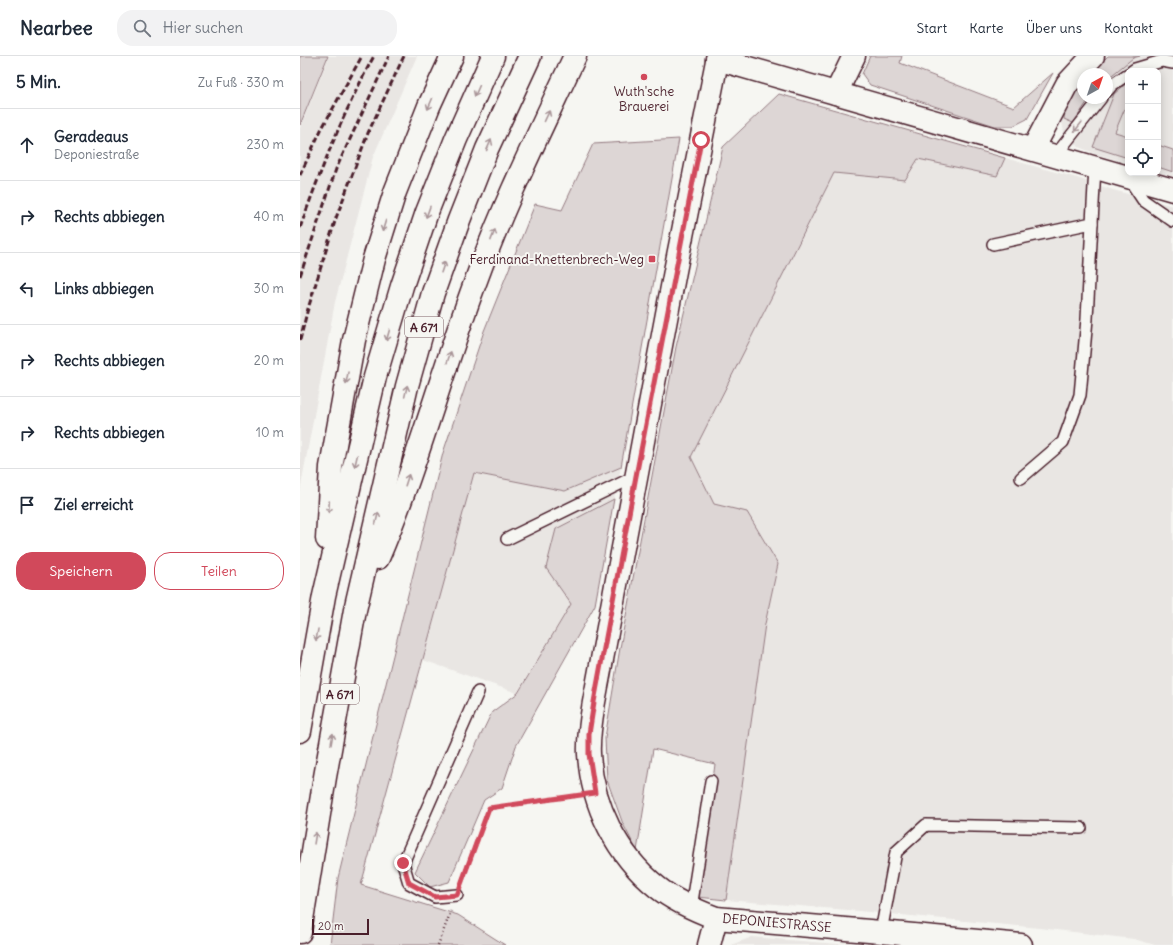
<!DOCTYPE html>
<html lang="de">
<head>
<meta charset="utf-8">
<style>
  body { margin:0; font-family:Delius,sans-serif; background:#f2f2f3; color:#1f2937 }
  .controls { position:absolute; right:12px; top:12px; display:grid; overflow:hidden; border-radius:8px; box-shadow:0 2px 10px #0003 }
  .controls button { width:36px; height:36px; display:grid; place-items:center; padding:0; border:0; border-bottom:1px solid #e0e1e3; background:#fff; color:#1f2937; font:20px sans-serif }
  .compass { position:absolute; left:777px; top:12px; width:36px; height:36px; border-radius:50%; background:#fff; box-shadow:0 2px 10px #0003; rotate:40deg }
  .scale { position:absolute; left:12px; bottom:10px; width:57px; box-sizing:border-box; padding-left:4px; border:2px solid #4a1f2b; border-top:0; font-size:11px; line-height:14px; white-space:nowrap; color:#4a1f2b; -webkit-text-stroke:3px #f6f6f2; paint-order:stroke }
  .stop { position:absolute; width:12px; height:12px; margin:-9px; border:3px solid #d1495b; border-radius:50%; background:#fff }
  .stop.end { background:#d1495b; border-color:#fff; box-shadow:0 1px 4px #0008 }
  .list { margin:0; padding:0; list-style:none }
  h2 { display:flex; justify-content:space-between; align-items:center; height:52px; margin:0; padding:0 16px; font-size:17px }
  h2 small { font-size:13px; font-weight:400; color:#747a83 }
  .list li { display:grid; grid-template-columns:26px 1fr auto; gap:12px; align-items:center; box-sizing:border-box; height:72px; padding:0 16px; border-top:1px solid #e0e1e3 }
  .list b { display:block; font-size:15px; white-space:nowrap }
  .list p { margin:0; font-size:13px; white-space:nowrap; color:#747a83 }
  .list em { font-size:13px; font-style:normal; color:#747a83 }
  .actions { display:flex; gap:8px; padding:12px 16px }
  .actions a { flex:1; padding:9px 0; border:1px solid #d1495b; border-radius:16px; text-align:center; font-size:14px; color:#d1495b }
  .actions .main { background:#d1495b; color:#fff }
  .icon { flex:none; width:22px; height:22px; fill:none; stroke:currentColor; stroke-width:2; stroke-linecap:round; stroke-linejoin:round }
  .map { position:relative; flex:none; width:873px; height:889px; overflow:hidden }
  header { display:flex; align-items:center; gap:24px; box-sizing:border-box; height:56px; padding:0 20px; background:#fff; border-bottom:1px solid #e0e1e3 }
  header strong { font-size:19px }
  nav { display:flex; gap:22px; margin-inline-start:auto; font-size:14px }
  .search { width:280px; height:36px; background:#f2f2f3; display:flex; align-items:center; gap:10px; box-sizing:border-box; padding:0 14px; border-radius:16px; color:#747a83; font-size:15px }
  main { display:flex }
  aside { flex:1; background:#fff }
  .map>svg:first-child { display:block }
  .built { fill:#e9e6e3 }
  .green { fill:#ddd6d5; stroke:#947a80 }
  .lines { fill:none; stroke-linecap:round; stroke-linejoin:round }
  .service-casing { stroke:#4a1f2b; stroke-width:14 }
  .minor-casing { stroke:#4a1f2b; stroke-width:25 }
  .motorway-casing { stroke:#4a1f2b; stroke-width:25 }
  .path { stroke:#4a1f2b; stroke-width:2.5; stroke-dasharray:1 3; stroke-linecap:butt }
  .service { stroke:#f6f6f2; stroke-width:11 }
  .minor { stroke:#f6f6f2; stroke-width:22 }
  .motorway { stroke:#f6f6f2; stroke-width:22 }
  .rail { stroke:#4a1f2b; stroke-width:3; stroke-dasharray:6 3; stroke-linecap:butt }
  .oneway { stroke:#a99598 }
  .route { stroke:#d1495b; stroke-width:5 }
  .poi-dot { fill:#d1495b; stroke:#f6f6f2; stroke-width:1.5 }
  .labels { text-anchor:middle; dominant-baseline:central; stroke-width:4; stroke-linejoin:round; paint-order:stroke }
  .shield { fill:#f6f6f2; stroke:#7e6067; stroke-width:1 }
  .shield-label { font-size:12px; font-weight:bold; fill:#4a1f2b }
  .poi-label { font-size:13px; fill:#4a1f2b; stroke:#f6f6f2 }
  .street-label { font-size:13px; fill:#4a1f2b; stroke:#f6f6f2 }
</style>
</head>
<body>
<header>
<strong>Nearbee</strong>
<div class="search"><svg class="icon" aria-label="search" viewBox="0 0 24 24"><circle cx="10" cy="10" r="6"/><path d="M15 15l6 6"/></svg>Hier suchen</div>
<nav><a>Start</a><a>Karte</a><a>Über uns</a><a>Kontakt</a></nav>
</header>
<main>
<aside>
<h2>5 Min.<small>Zu Fuß · 330 m</small></h2>
<ul class="list">
<li><svg class="icon" aria-label="ahead" viewBox="0 0 24 24"><path d="M12 20V5M6 11l6-6 6 6"/></svg><div><b>Geradeaus</b><p>Deponiestraße</p></div><em>230 m</em></li>
<li><svg class="icon" aria-label="right" viewBox="0 0 24 24"><path d="M7 20v-9h11M14 6l5 5-5 5"/></svg><div><b>Rechts abbiegen</b></div><em>40 m</em></li>
<li><svg class="icon" aria-label="left" viewBox="0 0 24 24"><path d="M17 20v-9H6M10 6l-5 5 5 5"/></svg><div><b>Links abbiegen</b></div><em>30 m</em></li>
<li><svg class="icon" aria-label="right" viewBox="0 0 24 24"><path d="M7 20v-9h11M14 6l5 5-5 5"/></svg><div><b>Rechts abbiegen</b></div><em>20 m</em></li>
<li><svg class="icon" aria-label="right" viewBox="0 0 24 24"><path d="M7 20v-9h11M14 6l5 5-5 5"/></svg><div><b>Rechts abbiegen</b></div><em>10 m</em></li>
<li><svg class="icon" aria-label="arrive" viewBox="0 0 24 24"><path d="M6 21V4h12l-3 4 3 4H6"/></svg><div><b>Ziel erreicht</b></div></li>
</ul>
<div class="actions"><a class="main">Speichern</a><a>Teilen</a></div>
</aside>
<div class="map">
<svg width="873" height="889" viewBox="0 0 873 889">
  <rect width="100%" height="100%" fill="#f6f6f2"/>
  <filter id="ink" filterUnits="userSpaceOnUse"><feTurbulence type="fractalNoise" baseFrequency=".025" numOctaves="2"/><feDisplacementMap in="SourceGraphic" scale="8" xChannelSelector="R" yChannelSelector="G"/><feConvolveMatrix kernelMatrix="1 2 1 2 8 2 1 2 1" color-interpolation-filters="sRGB"/></filter>
  <g filter="url(#ink)">
    <!-- built -->
    <g class="built">
      <polygon points="29,0 117,0 73,101 35,246 0,435 0,72"/>
      <polygon points="808,0 873,0 873,120 858,116 858,15 828,15 828,107 796,98 779,91 770,84 764,76 762,66 765,54 783,42 807,42"/>
      <polygon points="705,102 777,122 813,134 873,150 873,889 855,889 834,883 739,872 548,854 426,844 465,568 478,508 447,456 414,448 391,401 534,117 605,124 618,103 697,120"/>
      <polygon points="321,411 314,443 256,473 246,512 271,547 217,637 123,604 174,417 265,435"/>
      <polygon points="452,881 550,889 431,889"/>
    </g>
    <!-- green -->
    <g class="green">
      <polygon points="0,0 28,0 0,69"/>
      <polygon points="570,0 602,0 600,7 714,51 753,17 727,63 713,70 695,70 570,29 562,18"/>
      <polygon points="808,0 840,0 833,2 807,23 807,18 790,18"/>
      <path d="M783 25V42H790L773 67 764 63C765 46 773 39 783 25Z"/>
      <polygon points="828,26 828,45 815,76 828,80 828,102 793,91 814,38"/>
      <polygon points="479,38 705,102 697,120 618,103 605,124 534,117 391,401 414,448 447,456 478,508 465,568 426,844 398,841 415,708 353,693 337,795 323,768 307,724 305,682 320,592 376,291 423,91"/>
      <polygon points="379,83 321,411 265,435 174,417 61,829 158,859 205,889 30,889 38,822 143,397 184,275 235,148 262,154 293,88"/>
      <polygon points="858,89 873,94 873,116 858,111"/>
      <polygon points="314,443 295,549 216,690 202,732 184,744 149,826 130,831 115,816 192,656 218,637 271,548 246,512 256,473"/>
    </g>
    <g class="lines">
      <defs>
        <g id="service">
          <polyline points="832,15 835,13 862,5 873,7"/>
          <polyline points="807,35 812,29 828,18"/>
          <polyline points="755,100 801,42"/>
          <polyline points="829,123 843,144 873,165"/>
          <polyline points="693,188 792,167 795,111"/>
          <polyline points="721,422 763,386 780,339 787,263 792,167"/>
          <polyline points="207,483 336,420"/>
          <polyline points="157,839 135,841 109,827 103,807 178,636"/>
          <polyline points="391,852 411,725"/>
          <polyline points="581,876 596,796 626,769 781,772"/>
        </g>
        <g id="minor">
          <path d="M418 0 375 215 294 646C291 664 288 681 289 698 292 749 317 799 357 831 374 845 395 854 416 862L581 876 721 889"/>
          <polyline points="417,3 873,134"/>
          <polyline points="536,37 554,0"/>
          <polyline points="733,93 767,28 793,0"/>
          <polyline points="409,889 416,862"/>
        </g>
        <g id="motorway">
          <polyline points="27,483 31,411 54,284 74,203 95,136 129,50 152,0"/>
          <path d="M78 502C116 413 141 318 175 227 203 149 240 75 275 0"/>
          <polyline points="0,675 24,540 75,321 102,230 127,156 156,83 193,0"/>
          <polyline points="0,876 25,721 55,554 107,330 133,237 159,164 187,93 230,0"/>
        </g>
      </defs>
      <!-- service casing -->
      <use href="#service" class="service-casing"/>
      <!-- minor casing -->
      <use href="#minor" class="minor-casing"/>
      <!-- motorway casing -->
      <use href="#motorway" class="motorway-casing"/>
      <!-- path -->
      <g class="path">
        <polyline points="162,826 189,752 277,740"/>
        <polyline points="138,889 151,855"/>
      </g>
      <!-- service -->
      <use href="#service" class="service"/>
      <!-- minor -->
      <use href="#minor" class="minor"/>
      <!-- motorway -->
      <use href="#motorway" class="motorway"/>
      <!-- rail -->
      <g class="rail">
        <polyline points="0,119 21,74 62,0"/>
        <path d="M0 172C21 113 44 55 74 0"/>
        <polyline points="0,220 36,113 89,0"/>
        <polyline points="0,284 7,256 36,162 68,77 104,0"/>
      </g>
    </g>
    <!-- one-way arrows -->
    <defs><path id="oneway-shaft" d="M-6 0H5M1.5-3L5.5 0L1.5 3" fill="none" stroke-width="1.6" stroke-linecap="round" stroke-linejoin="round"/></defs>
    <g class="oneway">
      <use href="#oneway-shaft" transform="translate(177 35) rotate(114)"/>
      <use href="#oneway-shaft" transform="translate(130 48) rotate(114)"/>
      <use href="#oneway-shaft" transform="translate(247 60) rotate(-65)"/>
      <use href="#oneway-shaft" transform="translate(778 71) rotate(129)"/>
      <use href="#oneway-shaft" transform="translate(189 89) rotate(-66)"/>
      <use href="#oneway-shaft" transform="translate(128 156) rotate(110)"/>
      <use href="#oneway-shaft" transform="translate(84 170) rotate(107)"/>
      <use href="#oneway-shaft" transform="translate(193 179) rotate(-69)"/>
      <use href="#oneway-shaft" transform="translate(143 211) rotate(-71)"/>
      <use href="#oneway-shaft" transform="translate(88 279) rotate(106)"/>
      <use href="#oneway-shaft" transform="translate(149 301) rotate(-71)"/>
      <use href="#oneway-shaft" transform="translate(47 322) rotate(100)"/>
      <use href="#oneway-shaft" transform="translate(106 335) rotate(-77)"/>
      <use href="#oneway-shaft" transform="translate(56 405) rotate(103)"/>
      <use href="#oneway-shaft" transform="translate(107 424) rotate(-72)"/>
      <use href="#oneway-shaft" transform="translate(29 451) rotate(93)"/>
      <use href="#oneway-shaft" transform="translate(77 462) rotate(-77)"/>
      <use href="#oneway-shaft" transform="translate(17 579) rotate(100)"/>
      <use href="#oneway-shaft" transform="translate(32 683) rotate(-80)"/>
      <use href="#oneway-shaft" transform="translate(15 782) rotate(-81)"/>
    </g>
  </g>
  <g class="lines" filter="url(#ink)">
    <!-- route -->
    <polyline class="route" points="103,807 109,827 135,841 157,839 189,752 295,737 289,698 289,678 294,646 336,420 401,84"/>
  </g>
  <!-- markers -->
  <g class="poi-dot">
    <circle cx="344" cy="21" r="4"/>
    <rect x="348" y="199" width="8" height="8" rx="2"/>
  </g>
  <g class="labels">
    <!-- shield labels -->
    <g class="shield">
      <rect x="105" y="261" width="38" height="20" rx="3"/>
      <rect x="21" y="628" width="38" height="20" rx="3"/>
    </g>
    <g class="shield-label">
      <text x="124" y="271">A 671</text>
      <text x="40" y="638">A 671</text>
    </g>
    <!-- poi labels -->
    <g class="poi-label">
      <text x="344" y="35">Wuth'sche<tspan x="344" dy="15">Brauerei</tspan></text>
      <text x="344" y="203" text-anchor="end">Ferdinand-Knettenbrech-Weg</text>
    </g>
    <!-- street labels -->
    <g class="street-label">
      <text transform="translate(477 867) rotate(5)">DEPONIESTRASSE</text>
    </g>
  </g>
</svg>
<div class="controls">
<button>+</button>
<button>−</button>
<button><svg class="icon" aria-label="locate" viewBox="0 0 24 24"><circle cx="12" cy="12" r="6"/><path d="M12 2v4M12 18v4M2 12h4M18 12h4"/></svg></button>
</div>
<svg class="compass" viewBox="-18 -18 36 36"><path d="M0-13l5 13h-10z" fill="#e53935"/><path d="M0 13l5-13h-10z" fill="#747a83"/></svg>
<div class="scale">20 m</div>
<div class="stop" style="left:401px;top:84px"></div>
<div class="stop end" style="left:103px;top:807px"></div>
</div>
</main>
</body>
</html>
